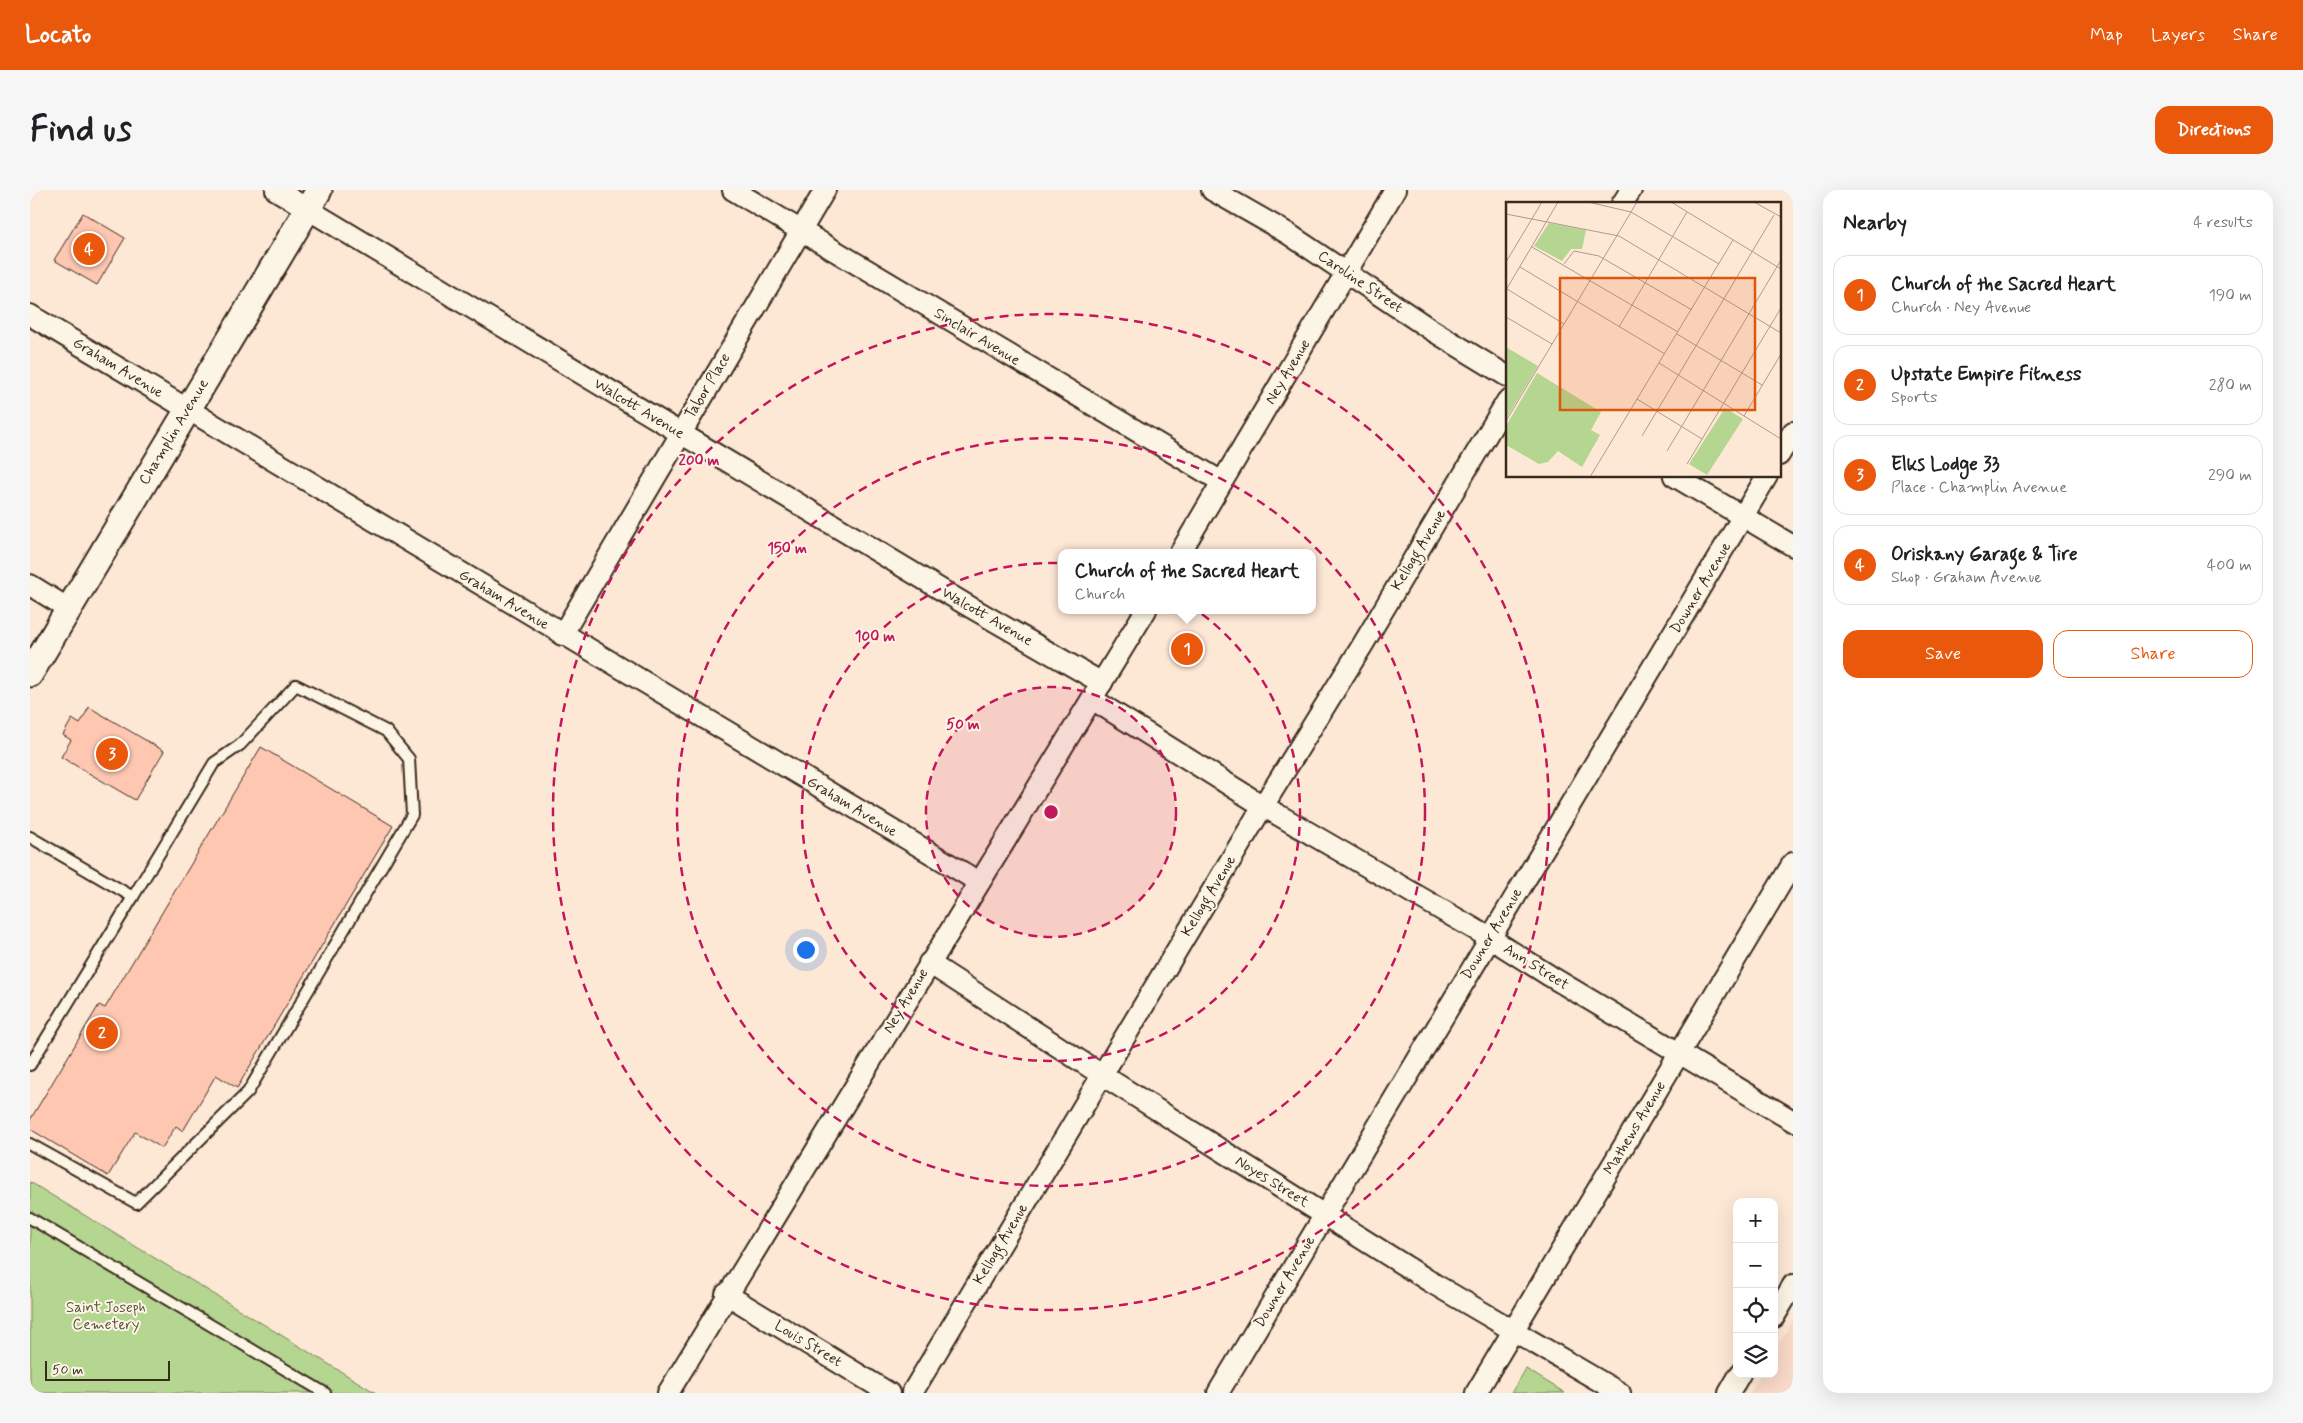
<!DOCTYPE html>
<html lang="en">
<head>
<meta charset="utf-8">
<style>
  body { margin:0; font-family:Mynerve,sans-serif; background:#f6f6f6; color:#202124 }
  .controls { position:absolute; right:15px; bottom:15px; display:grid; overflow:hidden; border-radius:10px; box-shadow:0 5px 20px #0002 }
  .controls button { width:45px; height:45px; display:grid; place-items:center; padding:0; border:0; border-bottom:1px solid #e0e0e0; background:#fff; color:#202124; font:25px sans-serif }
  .scale { position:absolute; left:15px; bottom:12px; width:125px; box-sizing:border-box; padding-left:5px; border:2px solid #3b2a1e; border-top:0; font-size:14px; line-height:18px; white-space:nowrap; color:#3b2a1e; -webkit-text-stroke:4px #fcf5e5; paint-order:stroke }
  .you { position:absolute; left:775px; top:759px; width:18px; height:18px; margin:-12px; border:4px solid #fff; border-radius:50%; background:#1a73e8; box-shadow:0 0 0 8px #1a73e833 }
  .badge { display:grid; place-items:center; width:32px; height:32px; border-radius:50%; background:#ea580c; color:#fff; font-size:16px; font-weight:700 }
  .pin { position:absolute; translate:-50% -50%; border:2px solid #fff; box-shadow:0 1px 5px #0006 }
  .popup { position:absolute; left:1028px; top:359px; width:258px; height:65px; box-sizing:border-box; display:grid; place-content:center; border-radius:10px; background:#fff; filter:drop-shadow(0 1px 4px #0005); font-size:16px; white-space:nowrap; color:#757577 }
  .popup b { font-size:19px; color:#202124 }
  .popup::after { content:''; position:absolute; left:50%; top:100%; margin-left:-10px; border:10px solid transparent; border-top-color:#fff }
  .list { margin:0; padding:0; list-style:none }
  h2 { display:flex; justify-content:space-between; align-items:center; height:65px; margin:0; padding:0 20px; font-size:21px }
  h2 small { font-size:16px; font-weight:400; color:#757577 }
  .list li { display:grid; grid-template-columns:32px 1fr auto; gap:15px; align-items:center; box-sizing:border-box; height:80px; margin:0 10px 10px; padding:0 10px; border:1px solid #e0e0e0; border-radius:15px }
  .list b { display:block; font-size:19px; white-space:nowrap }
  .list p { margin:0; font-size:16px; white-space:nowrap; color:#757577 }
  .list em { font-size:16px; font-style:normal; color:#757577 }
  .actions { display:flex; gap:10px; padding:15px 20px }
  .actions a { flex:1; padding:11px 0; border:1px solid #ea580c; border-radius:15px; text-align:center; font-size:18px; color:#ea580c }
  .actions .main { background:#ea580c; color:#fff }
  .icon { flex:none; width:28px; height:28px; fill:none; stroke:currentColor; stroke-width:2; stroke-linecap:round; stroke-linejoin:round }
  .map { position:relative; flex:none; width:1763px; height:1203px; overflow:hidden; border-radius:15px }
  header { display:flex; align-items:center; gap:30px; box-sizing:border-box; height:70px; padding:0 25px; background:#ea580c; color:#fff }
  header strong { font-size:24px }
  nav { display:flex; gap:28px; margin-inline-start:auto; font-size:18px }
  .intro { display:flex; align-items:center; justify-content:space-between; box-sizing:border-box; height:120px; padding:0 30px }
  h1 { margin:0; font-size:35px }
  .button { padding:12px 22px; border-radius:15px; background:#ea580c; color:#fff; font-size:18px; font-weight:700 }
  main { display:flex; gap:30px; padding:0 30px }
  aside { flex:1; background:#fff; border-radius:15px; box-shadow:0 5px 20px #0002 }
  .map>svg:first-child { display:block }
  .built { fill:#f9d9c7 }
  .green { fill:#b4d690; stroke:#788057 }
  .building { fill:#fec7b1; stroke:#3b2a1e }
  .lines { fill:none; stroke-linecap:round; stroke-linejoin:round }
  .service-casing { stroke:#3b2a1e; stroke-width:14 }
  .minor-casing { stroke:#3b2a1e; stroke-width:24 }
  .tertiary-casing { stroke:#3b2a1e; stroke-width:29 }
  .service { stroke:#fcf5e5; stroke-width:10 }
  .minor { stroke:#fcf5e5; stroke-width:20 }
  .tertiary { stroke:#fcf5e5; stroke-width:25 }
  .ring { fill:none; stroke:#c2185b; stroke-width:2.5; stroke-dasharray:9 6 }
  .labels { text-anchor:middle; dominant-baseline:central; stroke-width:4; stroke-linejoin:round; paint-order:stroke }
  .street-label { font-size:15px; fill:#3b2a1e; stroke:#fcf5e5 }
  .park-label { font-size:15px; fill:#59553a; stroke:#fcf5e5 }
  .inset-road { fill:none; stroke:#af9b8c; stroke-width:1 }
  .view { fill:#df570d; fill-opacity:0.15; stroke:#df570d; stroke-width:2.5 }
  .inset-edge { fill:none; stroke:#3b2a1e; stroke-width:2.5 }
  .centre { fill:#c2185b; stroke:#fcf5e5; stroke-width:2.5 }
  .ring-label { font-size:15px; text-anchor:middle; font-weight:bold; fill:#c2185b; stroke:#fcf5e5; stroke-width:4; stroke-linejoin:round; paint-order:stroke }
</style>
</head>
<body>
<header>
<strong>Locato</strong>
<nav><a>Map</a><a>Layers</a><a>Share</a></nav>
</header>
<div class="intro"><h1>Find us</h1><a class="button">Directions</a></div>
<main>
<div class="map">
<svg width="1763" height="1203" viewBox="0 0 1763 1203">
  <rect width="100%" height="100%" fill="#fde7d5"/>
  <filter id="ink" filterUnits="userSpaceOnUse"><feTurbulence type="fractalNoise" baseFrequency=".02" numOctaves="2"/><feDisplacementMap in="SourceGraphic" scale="10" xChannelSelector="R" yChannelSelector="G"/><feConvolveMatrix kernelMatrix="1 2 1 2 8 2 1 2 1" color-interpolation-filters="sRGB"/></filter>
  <g filter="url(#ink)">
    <!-- built -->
    <polygon class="built" points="1763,1131 1763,1203 1720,1203 1731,1184 1744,1184 1744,1162"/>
    <!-- green -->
    <g class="green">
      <polygon points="0,992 346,1203 0,1203"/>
      <polygon points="1496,1179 1535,1203 1481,1203"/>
    </g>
    <!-- building -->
    <g class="building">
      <polygon points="53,23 95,48 67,95 24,70"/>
      <polygon points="59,517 134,561 105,610 31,567 41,550 33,545 42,529 50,534"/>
      <polygon points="231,557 363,636 207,898 186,885 153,941 146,936 132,958 105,942 78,986 0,939 0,930 69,815 75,818"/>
    </g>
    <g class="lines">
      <defs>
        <g id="service">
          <polyline points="0,647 103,707 0,875"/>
          <polyline points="0,954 106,1013 218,902 382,625 379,569 356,541 266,495 210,555 184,573 103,707"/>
          <polyline points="0,1028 295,1203"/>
        </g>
        <g id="minor">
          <polyline points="246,0 935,414 1072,493"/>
          <polyline points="703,0 1192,292"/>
          <polyline points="1182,0 1257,43 1400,139 1477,186"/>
          <polyline points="1592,14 1601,0"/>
          <polyline points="0,125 949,692"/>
          <polyline points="1749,265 1763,242"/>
          <polyline points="1644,286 1763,356"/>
          <polyline points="1150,363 1365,0"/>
          <polyline points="0,395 39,419"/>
          <polyline points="532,445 795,0"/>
          <polyline points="1062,509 1233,616 1460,748 1520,786 1763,931"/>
          <polyline points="899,773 1072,885 1404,1094 1590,1203"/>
          <polyline points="696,1104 859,1203"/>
          <polyline points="1744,1127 1763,1095"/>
          <polyline points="638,1203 1116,420"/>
          <polyline points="882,1203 1233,616 1332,456 1477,211"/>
          <polyline points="1188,1203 1737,286"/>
          <polyline points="1446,1203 1763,673"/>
          <polyline points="1699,1203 1710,1184"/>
        </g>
        <polyline id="tertiary" points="0,484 289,0"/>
      </defs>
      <!-- service casing -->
      <use href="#service" class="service-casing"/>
      <!-- minor casing -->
      <use href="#minor" class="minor-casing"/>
      <!-- tertiary casing -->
      <use href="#tertiary" class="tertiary-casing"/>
      <!-- service -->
      <use href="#service" class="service"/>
      <!-- minor -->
      <use href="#minor" class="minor"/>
      <!-- tertiary -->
      <use href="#tertiary" class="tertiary"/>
    </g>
  </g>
  <!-- distance rings -->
  <circle cx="1021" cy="622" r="125" fill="#c2185b" fill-opacity=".12"/>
  <g class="ring">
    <circle cx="1021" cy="622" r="125"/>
    <circle cx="1021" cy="622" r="249"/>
    <circle cx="1021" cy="622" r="374"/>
    <circle cx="1021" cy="622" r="498"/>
  </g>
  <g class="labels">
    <!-- street labels -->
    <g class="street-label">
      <text transform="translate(1330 92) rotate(34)">Caroline Street</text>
      <text transform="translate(947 147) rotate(31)">Sinclair Avenue</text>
      <text transform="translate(88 178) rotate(31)">Graham Avenue</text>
      <text transform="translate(1258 182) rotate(-59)">Ney Avenue</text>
      <text transform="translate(678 196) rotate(-59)">Tabor Place</text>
      <text transform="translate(609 219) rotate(31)">Walcott Avenue</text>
      <text transform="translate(144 242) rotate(-59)">Champlin Avenue</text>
      <text transform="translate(1389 360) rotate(-59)">Kellogg Avenue</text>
      <text transform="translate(1671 398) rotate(-59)">Downer Avenue</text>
      <text transform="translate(474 410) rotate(31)">Graham Avenue</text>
      <text transform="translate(957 427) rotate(30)">Walcott Avenue</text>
      <text transform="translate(822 617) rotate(31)">Graham Avenue</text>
      <text transform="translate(1179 706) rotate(-59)">Kellogg Avenue</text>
      <text transform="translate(1462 744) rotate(-59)">Downer Avenue</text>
      <text transform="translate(1506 777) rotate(32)">Ann Street</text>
      <text transform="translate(876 811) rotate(-59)">Ney Avenue</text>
      <text transform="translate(1605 938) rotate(-59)">Mathews Avenue</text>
      <text transform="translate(1242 992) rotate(32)">Noyes Street</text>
      <text transform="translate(971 1054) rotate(-59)">Kellogg Avenue</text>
      <text transform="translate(1255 1092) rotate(-59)">Downer Avenue</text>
      <text transform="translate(778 1154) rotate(31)">Louis Street</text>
    </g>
    <!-- park labels -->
    <g class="park-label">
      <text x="76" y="1118">Saint Joseph<tspan x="76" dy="17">Cemetery</tspan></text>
    </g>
  </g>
  <!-- overview -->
  <g transform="translate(1476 12)">
    <rect width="275" height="275" fill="#fde7d5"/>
    <path d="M43 21 80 28 76 47H65L56 59 28 44ZM0 145 32 164 0 217ZM31 171 95 210 85 228 94 233 76 265 52 249 42 260 33 262 0 243V224ZM219 206 237 217 201 273 183 262Z" fill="#b4d690"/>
    <path class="inset-road" d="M82 0 125 10 213 62M165 0 275 67M248 0 275 15M0 12 113 34 275 131M26 45 172 130M0 60 36 0M58 62 68 49 93 54 186 108M14 65 159 152M1 87 58 122M0 88 52 0M0 115 46 142M113 125 181 10M171 132 256 183M153 161 275 237M131 197 196 237M238 214 275 152M0 219 131 0M136 234 268 13M161 249 275 58M181 262 275 106M84 275 227 38"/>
    <path class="view" d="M54 76H249V208H54Z"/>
    <rect width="275" height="275" class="inset-edge"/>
  </g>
  <circle cx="1021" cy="622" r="8" class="centre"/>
  <g class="ring-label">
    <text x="669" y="275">200 m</text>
    <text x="757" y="363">150 m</text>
    <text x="845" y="451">100 m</text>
    <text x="933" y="539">50 m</text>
  </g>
</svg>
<div class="controls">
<button>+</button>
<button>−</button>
<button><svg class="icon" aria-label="locate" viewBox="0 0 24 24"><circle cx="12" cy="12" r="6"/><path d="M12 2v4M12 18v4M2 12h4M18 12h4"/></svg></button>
<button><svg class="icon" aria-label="layers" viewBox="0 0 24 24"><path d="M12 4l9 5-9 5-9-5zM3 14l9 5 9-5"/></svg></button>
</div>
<div class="scale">50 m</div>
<div class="you"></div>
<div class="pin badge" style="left:1157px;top:459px">1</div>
<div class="popup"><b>Church of the Sacred Heart</b>Church</div>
<div class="pin badge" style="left:72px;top:843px">2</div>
<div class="pin badge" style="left:82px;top:564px">3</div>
<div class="pin badge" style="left:59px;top:59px">4</div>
</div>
<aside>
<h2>Nearby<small>4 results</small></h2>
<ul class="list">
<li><span class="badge">1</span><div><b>Church of the Sacred Heart</b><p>Church · Ney Avenue</p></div><em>190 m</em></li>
<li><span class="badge">2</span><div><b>Upstate Empire Fitness</b><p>Sports</p></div><em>280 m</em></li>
<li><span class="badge">3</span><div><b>Elks Lodge 33</b><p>Place · Champlin Avenue</p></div><em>290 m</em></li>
<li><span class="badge">4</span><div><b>Oriskany Garage &amp; Tire</b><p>Shop · Graham Avenue</p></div><em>400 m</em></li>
</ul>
<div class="actions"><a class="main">Save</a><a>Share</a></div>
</aside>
</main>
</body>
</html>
